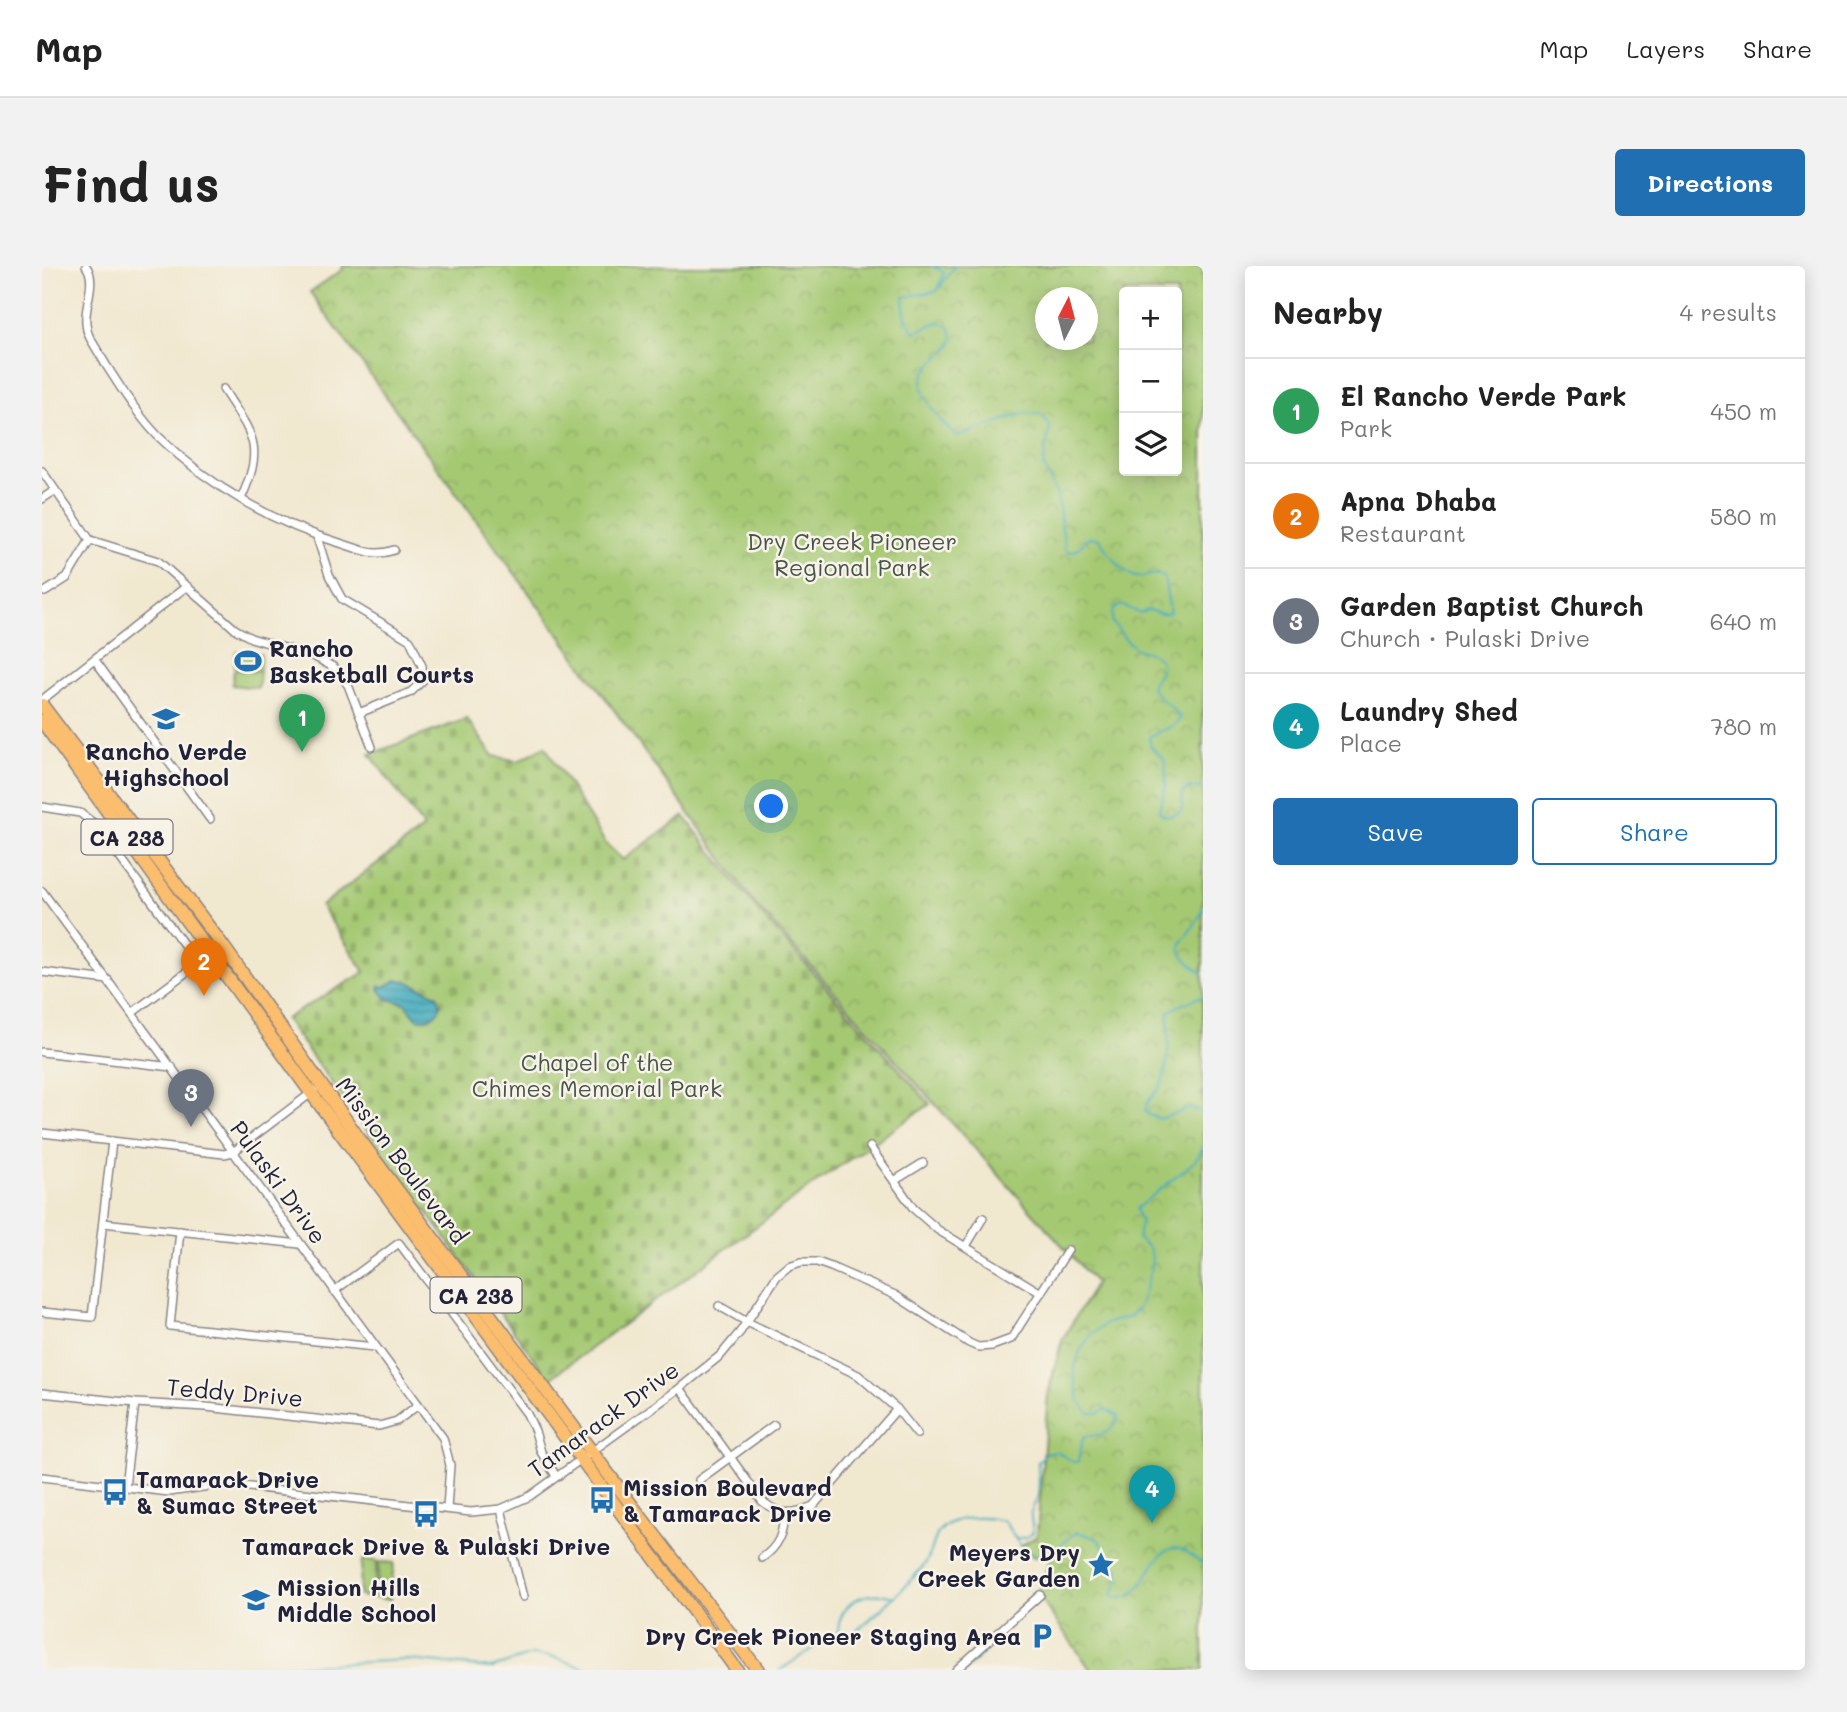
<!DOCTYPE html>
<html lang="en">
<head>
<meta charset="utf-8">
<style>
  body { margin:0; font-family:Mali,sans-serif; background:#f2f2f2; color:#222 }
  .controls { position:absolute; right:21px; top:21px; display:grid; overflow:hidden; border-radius:7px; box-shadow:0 4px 18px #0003 }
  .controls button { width:63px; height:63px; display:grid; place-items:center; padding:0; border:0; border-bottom:2px solid #e0e0e0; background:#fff; color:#222; font:35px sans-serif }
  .compass { position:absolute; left:993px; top:21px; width:63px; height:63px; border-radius:50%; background:#fff; box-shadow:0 4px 18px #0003; rotate:6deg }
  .you { position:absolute; left:730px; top:541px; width:24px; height:24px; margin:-18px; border:5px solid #fff; border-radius:50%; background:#1a73e8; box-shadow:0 0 0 10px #1a73e833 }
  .badge { display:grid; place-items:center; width:46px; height:46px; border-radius:50%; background:#1f6fb2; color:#fff; font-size:23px; font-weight:700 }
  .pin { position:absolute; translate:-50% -58px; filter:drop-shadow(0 2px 4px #0008) }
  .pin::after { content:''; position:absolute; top:37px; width:24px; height:21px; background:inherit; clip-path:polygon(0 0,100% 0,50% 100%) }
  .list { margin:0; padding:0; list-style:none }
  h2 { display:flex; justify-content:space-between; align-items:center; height:91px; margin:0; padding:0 28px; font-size:30px }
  h2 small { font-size:23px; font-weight:400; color:#767676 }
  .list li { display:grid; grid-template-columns:46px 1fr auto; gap:21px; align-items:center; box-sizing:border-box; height:105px; padding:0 28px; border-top:2px solid #e0e0e0 }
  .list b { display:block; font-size:26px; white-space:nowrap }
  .list p { margin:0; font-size:23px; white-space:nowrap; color:#767676 }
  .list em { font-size:23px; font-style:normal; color:#767676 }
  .actions { display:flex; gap:14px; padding:21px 28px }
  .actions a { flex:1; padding:16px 0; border:2px solid #1f6fb2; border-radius:7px; text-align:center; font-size:24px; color:#1f6fb2 }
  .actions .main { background:#1f6fb2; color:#fff }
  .icon { flex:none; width:38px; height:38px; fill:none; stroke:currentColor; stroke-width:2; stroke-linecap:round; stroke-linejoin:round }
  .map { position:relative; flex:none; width:1161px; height:1404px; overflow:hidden; border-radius:7px }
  header { display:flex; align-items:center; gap:42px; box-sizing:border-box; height:98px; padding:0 35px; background:#fff; border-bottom:2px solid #e0e0e0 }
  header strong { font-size:33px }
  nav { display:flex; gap:38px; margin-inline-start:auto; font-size:24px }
  .intro { display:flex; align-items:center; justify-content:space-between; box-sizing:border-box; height:168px; padding:0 42px }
  h1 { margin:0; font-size:49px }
  .button { padding:18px 32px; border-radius:7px; background:#1f6fb2; color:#fff; font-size:24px; font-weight:700 }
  main { display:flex; gap:42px; padding:0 42px }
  aside { flex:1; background:#fff; border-radius:7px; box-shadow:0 4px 18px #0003 }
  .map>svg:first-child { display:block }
  .green { fill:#a5c973; stroke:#647657; stroke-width:2 }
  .cemetery { fill:url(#cemetery-stones); stroke:#647657; stroke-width:2 }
  .park { fill:url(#park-crowns); stroke:#647657; stroke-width:2; fill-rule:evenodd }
  .water { fill:url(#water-rules); stroke:#30667c; stroke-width:2 }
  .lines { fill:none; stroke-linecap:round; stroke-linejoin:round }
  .stream { stroke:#3fabbe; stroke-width:2 }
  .minor-casing { stroke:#8a8586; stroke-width:10 }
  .primary-casing { stroke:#8a8586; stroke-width:15 }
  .minor { stroke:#fff; stroke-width:7 }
  .primary { stroke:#fbbd6e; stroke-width:12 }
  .labels { text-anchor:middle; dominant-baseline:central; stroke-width:5; stroke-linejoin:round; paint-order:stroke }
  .shield { fill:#f7f3e8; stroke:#62616f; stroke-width:2 }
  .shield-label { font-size:21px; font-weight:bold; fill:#22223b }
  .park-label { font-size:23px; fill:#49544c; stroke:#f7f3e8 }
  .poi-label { font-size:23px; font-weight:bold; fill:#22223b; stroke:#f7f3e8; text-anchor:start }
  .street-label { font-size:23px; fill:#22223b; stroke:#f7f3e8 }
</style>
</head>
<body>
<header>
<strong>Map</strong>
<nav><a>Map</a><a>Layers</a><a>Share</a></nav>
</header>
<div class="intro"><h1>Find us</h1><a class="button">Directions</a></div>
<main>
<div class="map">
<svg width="1161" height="1404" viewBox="0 0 1161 1404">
  <defs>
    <pattern id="cemetery-stones" width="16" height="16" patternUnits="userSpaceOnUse" patternTransform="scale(1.75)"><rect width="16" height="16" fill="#a5c973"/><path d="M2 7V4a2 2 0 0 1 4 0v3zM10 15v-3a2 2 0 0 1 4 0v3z" fill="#8eac64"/></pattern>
    <pattern id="park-crowns" width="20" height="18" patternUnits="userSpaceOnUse" patternTransform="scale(1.75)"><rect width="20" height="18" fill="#a5c973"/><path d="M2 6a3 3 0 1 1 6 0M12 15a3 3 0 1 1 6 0" fill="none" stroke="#8eac64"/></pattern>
    <pattern id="water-rules" width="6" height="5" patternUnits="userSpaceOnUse" patternTransform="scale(1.75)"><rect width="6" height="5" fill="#3fabbe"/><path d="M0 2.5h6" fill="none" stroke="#348b9c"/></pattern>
  </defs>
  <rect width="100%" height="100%" fill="#f7f3e8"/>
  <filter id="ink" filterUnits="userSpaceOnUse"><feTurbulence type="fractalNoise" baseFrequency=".0143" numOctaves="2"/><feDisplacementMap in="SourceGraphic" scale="14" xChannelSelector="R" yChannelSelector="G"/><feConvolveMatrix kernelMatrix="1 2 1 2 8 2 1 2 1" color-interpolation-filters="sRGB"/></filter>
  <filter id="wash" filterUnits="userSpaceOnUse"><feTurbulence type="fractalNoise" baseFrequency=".00686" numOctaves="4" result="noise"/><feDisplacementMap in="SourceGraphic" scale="28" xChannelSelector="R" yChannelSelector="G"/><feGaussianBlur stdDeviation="1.57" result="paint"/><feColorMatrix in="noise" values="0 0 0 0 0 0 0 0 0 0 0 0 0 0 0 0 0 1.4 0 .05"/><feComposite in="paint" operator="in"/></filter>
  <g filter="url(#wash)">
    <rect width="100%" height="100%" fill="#f1e8d0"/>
    <!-- green -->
    <g class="green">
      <polygon points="194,385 219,388 218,404 192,401"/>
      <polygon points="192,404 218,406 216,422 190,419"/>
      <polygon points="320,1294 335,1295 331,1332 317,1330"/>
      <polygon points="337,1296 352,1297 348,1334 334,1332"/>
    </g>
    <!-- cemetery -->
    <polygon class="cemetery" points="425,453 451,490 476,495 503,480 564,578 581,594 642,550 718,647 888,838 776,915 507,1113 243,753 323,706 279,640 382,562 328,488"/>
    <!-- park -->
    <path class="park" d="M300 0H1161V1404H1049L995 1328 1010 1289 991 1291 980 1279 995 1270 1006 1128 1020 1074 1054 1017 714 639 268 26 301 3ZM1082 26H1135V205H1082ZM1003 32H1045V74H1003Z"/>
    <!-- water -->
    <path class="water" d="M355 714 365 715 395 729 399 739C395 750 386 755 375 752L363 737 345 733 337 723 338 720 342 721Z"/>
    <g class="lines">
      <!-- stream -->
      <g class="stream">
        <polyline points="890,0 902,6 896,24"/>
        <polyline points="897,22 913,0"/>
        <path d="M895 25 862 31C860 42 865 59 873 66L895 56C901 57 906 58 909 64 919 81 888 94 882 108 881 110 880 118 880 119 880 134 903 161 914 170L923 168 983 147 999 148 1008 160 1001 199 1015 229 1023 282 1027 286C1035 285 1040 281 1044 273L1050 271 1058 273C1062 283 1083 309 1094 311 1105 312 1111 305 1122 311L1128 346C1119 352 1113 344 1104 344L1099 348 1083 340H1076L1071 345 1070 356C1077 364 1085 377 1093 382 1102 387 1120 386 1119 401 1118 408 1111 413 1109 421 1118 434 1130 440 1139 452L1131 460 1108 470C1105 484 1118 486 1123 496L1124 520 1117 544C1121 552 1130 550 1137 547L1140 542 1141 525 1145 522H1161"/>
        <path d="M1161 641C1151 677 1115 674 1161 708"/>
        <path d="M1161 730C1155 732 1131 741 1127 746 1125 750 1128 780 1126 789 1124 799 1123 814 1118 821 1112 830 1105 833 1103 844L1105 848 1118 853 1146 843 1157 844 1161 850"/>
        <path d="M975 1273 985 1271 991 1266C991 1260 989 1256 989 1250 988 1242 995 1237 996 1229 998 1219 996 1207 996 1196L1005 1186H1016L1031 1196H1036L1041 1173 1044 1170C1060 1170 1073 1166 1076 1150L1063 1143 1056 1147H1047L1037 1135 1032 1108 1033 1100 1038 1085 1048 1069 1065 1057 1089 1050 1098 1040 1109 1004 1110 991 1107 982 1096 973 1099 956 1094 943 1153 895 1161 882"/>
        <path d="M796 1365C799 1332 825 1324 853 1331"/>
        <polyline points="192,1404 200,1402 367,1394 450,1402 489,1389 512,1391 547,1404"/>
        <path d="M738 1404 796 1366 812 1367C837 1346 862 1324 883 1298 893 1284 889 1266 908 1257 923 1250 945 1251 962 1255 976 1276 988 1304 1018 1280 1025 1274 1028 1270 1036 1266L1056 1273 1071 1296 1077 1301 1076 1317 1071 1326V1331C1105 1342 1108 1275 1138 1283 1145 1284 1154 1294 1161 1298"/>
        <polyline points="923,1404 954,1375"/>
      </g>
    </g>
  </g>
  <g filter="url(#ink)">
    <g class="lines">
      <defs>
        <g id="minor">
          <path d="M44 0C58 19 35 47 48 72 64 100 95 150 118 172 168 221 234 258 301 278 321 284 332 291 352 284"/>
          <path d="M181 123C211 170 223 179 199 233"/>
          <polyline points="0,205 48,274 116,295 193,363 209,372 273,391 293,402 306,419 330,481"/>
          <polyline points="0,233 12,225"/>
          <polyline points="275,271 287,309 300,333 368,374 380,400 381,414 369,426 317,447"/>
          <polyline points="3,326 25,312 48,274"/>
          <polyline points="53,394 168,553"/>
          <polyline points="0,434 145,320"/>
          <polyline points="0,541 38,547 54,559 156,698"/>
          <polyline points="0,625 401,1172 408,1199 405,1243"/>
          <polyline points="0,706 66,714"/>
          <polyline points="90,747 170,687 184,685"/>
          <polyline points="0,786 130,801"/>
          <polyline points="0,867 182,888 191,886 272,825"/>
          <polyline points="828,881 872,943 896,964 999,1027"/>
          <polyline points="852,915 881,897"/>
          <polyline points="61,957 258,978"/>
          <polyline points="138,965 128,1060 333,1081"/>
          <polyline points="924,980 941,952"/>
          <polyline points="292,1025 357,977 485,1148 493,1165 499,1186 514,1210"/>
          <polyline points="677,1040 705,1056 816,1109 855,1143 875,1168"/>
          <polyline points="0,1046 50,1051 70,875"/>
          <path d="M638 1122 720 1235C738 1250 750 1249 771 1240L855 1143"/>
          <polyline points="0,1127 93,1137 164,1141 337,1160 355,1155 376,1139"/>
          <polyline points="0,1211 127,1226 181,1218 429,1246 459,1243 488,1230 638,1122 679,1089 698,1066 735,1010 747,1000 759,996 775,996 789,1001 853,1029 927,1077 936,1081 950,1080 969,1073 1026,984"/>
          <polyline points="657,1214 732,1159"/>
          <polyline points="83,1220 93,1137"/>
          <polyline points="459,1243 481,1331"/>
          <path d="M720 1292C737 1280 741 1268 742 1248"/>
          <polyline points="914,1404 998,1329"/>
        </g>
        <g id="primary">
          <polyline points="0,439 181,680 318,874 585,1233 716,1404"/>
          <polyline points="0,455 270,828 695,1404"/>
        </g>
      </defs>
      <!-- minor casing -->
      <use href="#minor" class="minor-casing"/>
      <!-- primary casing -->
      <use href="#primary" class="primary-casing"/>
      <!-- minor -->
      <use href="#minor" class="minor"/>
      <!-- primary -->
      <use href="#primary" class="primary"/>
    </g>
  </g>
  <!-- icons -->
  <defs>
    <symbol id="stadium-bare" viewBox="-9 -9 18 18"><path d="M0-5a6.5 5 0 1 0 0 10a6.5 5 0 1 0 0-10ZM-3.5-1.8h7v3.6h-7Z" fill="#1f6fb2" stroke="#f7f3e8" stroke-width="2.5" paint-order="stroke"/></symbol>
    <symbol id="school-bare" viewBox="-9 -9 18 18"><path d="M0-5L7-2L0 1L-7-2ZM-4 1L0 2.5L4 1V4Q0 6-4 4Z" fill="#1f6fb2" stroke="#f7f3e8" stroke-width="2.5" paint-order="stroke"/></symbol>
    <symbol id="bus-bare" viewBox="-9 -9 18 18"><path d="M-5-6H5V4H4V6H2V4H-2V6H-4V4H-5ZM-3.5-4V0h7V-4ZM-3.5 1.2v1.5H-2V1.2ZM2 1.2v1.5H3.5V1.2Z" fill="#1f6fb2" stroke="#f7f3e8" stroke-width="2.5" paint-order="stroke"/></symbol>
    <symbol id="sight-bare" viewBox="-9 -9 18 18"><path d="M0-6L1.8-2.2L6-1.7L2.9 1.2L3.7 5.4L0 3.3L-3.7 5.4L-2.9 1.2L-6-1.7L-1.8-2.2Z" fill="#1f6fb2" stroke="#f7f3e8" stroke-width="2.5" paint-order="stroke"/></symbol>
    <symbol id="parking-bare" viewBox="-9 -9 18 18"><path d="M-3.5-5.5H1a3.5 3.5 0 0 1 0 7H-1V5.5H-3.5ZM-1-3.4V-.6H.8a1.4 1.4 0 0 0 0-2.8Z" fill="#1f6fb2" stroke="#f7f3e8" stroke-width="2.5" paint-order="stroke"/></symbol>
  </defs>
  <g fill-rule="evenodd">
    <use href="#stadium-bare" x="187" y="376" width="38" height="38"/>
    <use href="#school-bare" x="105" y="434" width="38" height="38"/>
    <use href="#bus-bare" x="54" y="1207" width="38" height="38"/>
    <use href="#bus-bare" x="541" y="1215" width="38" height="38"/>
    <use href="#bus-bare" x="365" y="1229" width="38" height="38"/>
    <use href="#sight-bare" x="1040" y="1280" width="38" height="38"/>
    <use href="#school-bare" x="195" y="1315" width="38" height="38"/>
    <use href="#parking-bare" x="981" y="1351" width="38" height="38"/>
  </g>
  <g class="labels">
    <!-- shield labels -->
    <g class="shield">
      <rect x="39.5" y="553.5" width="91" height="35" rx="5"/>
      <rect x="388.5" y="1011.5" width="91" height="35" rx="5"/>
    </g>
    <g class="shield-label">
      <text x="85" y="571">CA 238</text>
      <text x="434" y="1029">CA 238</text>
    </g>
    <!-- park labels -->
    <g class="park-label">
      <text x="810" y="275">Dry Creek Pioneer<tspan x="810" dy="26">Regional Park</tspan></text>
      <text x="555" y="796">Chapel of the<tspan x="555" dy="26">Chimes Memorial Park</tspan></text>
    </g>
    <!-- poi labels -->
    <g class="poi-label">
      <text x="227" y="382">Rancho<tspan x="227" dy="26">Basketball Courts</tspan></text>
      <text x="124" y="485" text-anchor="middle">Rancho Verde<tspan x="124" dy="26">Highschool</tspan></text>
      <text x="94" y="1213">Tamarack Drive<tspan x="94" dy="26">&amp; Sumac Street</tspan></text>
      <text x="581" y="1221">Mission Boulevard<tspan x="581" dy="26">&amp; Tamarack Drive</tspan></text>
      <text x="384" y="1280" text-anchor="middle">Tamarack Drive &amp; Pulaski Drive</text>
      <text x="1038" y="1286" text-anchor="end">Meyers Dry<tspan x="1038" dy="26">Creek Garden</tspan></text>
      <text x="235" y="1321">Mission Hills<tspan x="235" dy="26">Middle School</tspan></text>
      <text x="979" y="1370" text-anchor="end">Dry Creek Pioneer Staging Area</text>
    </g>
    <!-- street labels -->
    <g class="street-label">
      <text transform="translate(360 894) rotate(53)">Mission Boulevard</text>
      <text transform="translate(237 916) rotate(54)">Pulaski Drive</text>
      <text transform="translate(193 1126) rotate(5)">Teddy Drive</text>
      <text transform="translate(561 1153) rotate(-36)">Tamarack Drive</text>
    </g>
  </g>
</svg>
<div class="controls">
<button>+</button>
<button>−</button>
<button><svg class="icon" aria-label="layers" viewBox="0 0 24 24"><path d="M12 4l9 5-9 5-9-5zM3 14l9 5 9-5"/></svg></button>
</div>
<svg class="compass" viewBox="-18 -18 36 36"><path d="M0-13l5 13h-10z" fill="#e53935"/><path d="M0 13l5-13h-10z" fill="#767676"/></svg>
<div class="you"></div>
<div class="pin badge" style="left:260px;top:486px;background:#2e9e5b">1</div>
<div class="pin badge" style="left:162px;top:730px;background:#e8710a">2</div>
<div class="pin badge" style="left:149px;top:861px;background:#6b7280">3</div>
<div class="pin badge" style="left:1110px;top:1257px;background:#0f9aa8">4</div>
</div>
<aside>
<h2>Nearby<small>4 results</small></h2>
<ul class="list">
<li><span class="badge" style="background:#2e9e5b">1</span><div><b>El Rancho Verde Park</b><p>Park</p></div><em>450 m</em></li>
<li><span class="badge" style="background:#e8710a">2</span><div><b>Apna Dhaba</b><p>Restaurant</p></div><em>580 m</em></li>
<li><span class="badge" style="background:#6b7280">3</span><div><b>Garden Baptist Church</b><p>Church · Pulaski Drive</p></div><em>640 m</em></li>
<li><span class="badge" style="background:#0f9aa8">4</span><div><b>Laundry Shed</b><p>Place</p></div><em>780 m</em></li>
</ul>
<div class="actions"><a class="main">Save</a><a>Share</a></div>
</aside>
</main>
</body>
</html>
